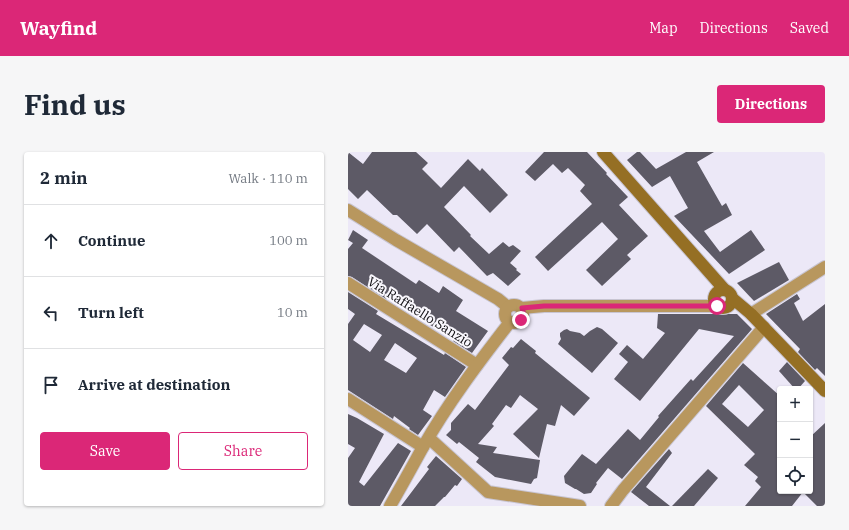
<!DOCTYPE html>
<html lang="en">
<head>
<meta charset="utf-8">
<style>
  body { margin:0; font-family:"IBM Plex Serif",serif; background:#f6f6f7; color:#1f2937 }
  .controls { position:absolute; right:12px; bottom:12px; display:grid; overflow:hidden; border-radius:4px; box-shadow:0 1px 3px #0004 }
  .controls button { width:36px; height:36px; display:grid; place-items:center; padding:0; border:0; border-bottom:1px solid #e0e1e3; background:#fff; color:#1f2937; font:20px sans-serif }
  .stop { position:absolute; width:12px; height:12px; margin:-9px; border:3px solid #db2777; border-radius:50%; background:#fff }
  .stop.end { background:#db2777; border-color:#fff; box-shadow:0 1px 4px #0008 }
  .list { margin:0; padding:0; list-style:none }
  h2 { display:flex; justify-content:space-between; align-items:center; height:52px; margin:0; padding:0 16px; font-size:17px }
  h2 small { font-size:13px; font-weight:400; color:#747a83 }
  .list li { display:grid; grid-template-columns:26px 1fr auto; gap:12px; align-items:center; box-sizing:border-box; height:72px; padding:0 16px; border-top:1px solid #e0e1e3 }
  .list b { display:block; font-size:15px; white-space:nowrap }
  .list em { font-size:13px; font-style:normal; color:#747a83 }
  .actions { display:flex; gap:8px; padding:12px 16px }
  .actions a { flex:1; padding:9px 0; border:1px solid #db2777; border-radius:4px; text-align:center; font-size:14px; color:#db2777 }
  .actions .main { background:#db2777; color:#fff }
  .icon { flex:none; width:22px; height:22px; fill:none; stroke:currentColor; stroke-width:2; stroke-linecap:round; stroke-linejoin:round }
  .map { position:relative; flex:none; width:477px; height:354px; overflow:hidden; border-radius:4px }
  header { display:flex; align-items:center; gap:24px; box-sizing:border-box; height:56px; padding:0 20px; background:#db2777; color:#fff }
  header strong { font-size:19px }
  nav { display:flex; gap:22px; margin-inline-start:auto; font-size:14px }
  .intro { display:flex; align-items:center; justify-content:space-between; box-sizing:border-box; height:96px; padding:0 24px }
  h1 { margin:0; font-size:28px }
  .button { padding:10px 18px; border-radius:4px; background:#db2777; color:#fff; font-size:14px; font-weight:700 }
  main { display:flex; gap:24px; padding:0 24px }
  aside { flex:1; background:#fff; border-radius:4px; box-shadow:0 1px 3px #0004 }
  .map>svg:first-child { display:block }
  .building { fill:#5d5a66; fill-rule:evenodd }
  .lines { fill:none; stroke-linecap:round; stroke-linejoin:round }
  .street-casing { stroke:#c8c5d2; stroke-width:14 }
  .secondary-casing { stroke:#c8c5d2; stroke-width:14 }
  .street { stroke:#b8975e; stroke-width:12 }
  .secondary { stroke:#956f24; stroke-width:12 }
  .route { stroke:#db2777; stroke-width:5 }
  .labels { text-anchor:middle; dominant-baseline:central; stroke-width:4; stroke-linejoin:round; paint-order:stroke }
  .street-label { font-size:13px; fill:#0e0d11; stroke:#f9f7fd }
</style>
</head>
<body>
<header>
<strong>Wayfind</strong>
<nav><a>Map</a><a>Directions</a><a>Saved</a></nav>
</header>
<div class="intro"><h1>Find us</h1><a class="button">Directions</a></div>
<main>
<aside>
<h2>2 min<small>Walk · 110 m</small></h2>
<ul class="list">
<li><svg class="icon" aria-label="ahead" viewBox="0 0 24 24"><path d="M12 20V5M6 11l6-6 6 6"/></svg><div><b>Continue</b></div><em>100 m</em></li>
<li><svg class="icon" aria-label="left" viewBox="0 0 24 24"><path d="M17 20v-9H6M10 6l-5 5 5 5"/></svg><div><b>Turn left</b></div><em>10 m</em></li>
<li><svg class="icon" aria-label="arrive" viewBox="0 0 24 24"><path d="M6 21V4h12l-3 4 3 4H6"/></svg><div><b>Arrive at destination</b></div></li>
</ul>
<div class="actions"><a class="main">Save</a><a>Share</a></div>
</aside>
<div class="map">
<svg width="477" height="354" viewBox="0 0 477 354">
  <rect width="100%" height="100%" fill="#ece8f7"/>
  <!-- building -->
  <g class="building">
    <polygon points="0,0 15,12 24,0 68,0 80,11 74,17 93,36 120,7 132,19 134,16 160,43 142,61 116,34 96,55 123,83 122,84 141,102 155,90 161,95 165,93 173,99 162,111 169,117 168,118 173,122 160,134 145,121 139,124 111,95 106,100 79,72 69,82 49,63 45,63 19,38 10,47 0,37"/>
    <polygon points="196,0 239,0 259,21 258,22 280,45 271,53 300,84 279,103 283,107 254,134 238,118 270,87 254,70 200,119 187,105 244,52 232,39 237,33 220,16 214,21 205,12 187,29 177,20"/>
    <polygon points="289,0 292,0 308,17 338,0 366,0 349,10 374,54 378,51 384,63 356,79 372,100 403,78 417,98 381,122 326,64 340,56 322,24 304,35 279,8"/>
    <polygon points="5,78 20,88 14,96 68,132 71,128 91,141 95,134 115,148 108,159 140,179 124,201 105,189 106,187 72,167 75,164 44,139 38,147 4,125 0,124 0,97 5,91 0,88"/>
    <polygon points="431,110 441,128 406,149 389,131"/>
    <path d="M0 140 30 159 28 162 96 203 97 201 118 215 97 245 86 238 75 258 84 264 70 283 61 277 62 276 46 264 45 267 0 238V172L7 162 0 157ZM16 172 34 183 22 200 5 188ZM47 191 69 206 58 221 36 208Z"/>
    <polygon points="449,142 452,147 446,151 455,169 477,152 477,224 469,216 467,218 450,200 452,197 418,162"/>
    <polygon points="310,162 389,162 404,177 274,327 260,316 248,331 249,332 243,341 236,342 228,337 227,337 217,331 216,324 234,302 248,312 280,277 292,288 311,265 310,264 343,227 345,229 386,184 351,177 292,249 266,227 280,210 271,202 279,193 295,207 317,181 309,176"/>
    <polygon points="249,175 254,177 270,191 244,221 210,192 213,187 212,184 212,181 216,178 219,177 222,179 232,181 236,184 242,179"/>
    <polygon points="173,187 188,199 187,201 242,246 226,264 213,253 207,274 199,272 191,306 165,282 190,257 172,243 163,256 158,253 144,272 146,274 130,292 149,295 145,301 192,308 189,326 186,327 183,332 147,325 128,310 131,306 111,290 109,292 98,283 103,278 103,271 120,252 127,258 161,213 154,206 163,195 165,196"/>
    <polygon points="439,210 457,229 450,237 447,237 431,219"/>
    <path d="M395 211 432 244V339H462V285L477 271V354H469L455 340 444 354H397L413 335 407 329 410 325 396 313 407 302 358 254ZM391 233 416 258 400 275 374 252Z"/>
    <polygon points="0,262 9,266 36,282 11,330 16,334 50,291 63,299 32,354 0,354 0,306 7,296 0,292"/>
    <polygon points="321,297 324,301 298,335 322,354 301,354 283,340"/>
    <polygon points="88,304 114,327 109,334 107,333 97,345 96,345 87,354 53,354 81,317 79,315"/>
    <polygon points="360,317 370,326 346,354 324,354"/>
  </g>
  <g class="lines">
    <defs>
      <g id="street">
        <polyline points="0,58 48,88 150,147 160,155"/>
        <polyline points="0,131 129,213"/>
        <circle cx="166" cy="162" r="9"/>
        <polyline points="174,156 196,154 369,154"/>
        <polyline points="403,162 477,115"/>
        <polyline points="0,247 75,295"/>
        <polyline points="81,286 140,340 232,354"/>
        <path d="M42 354C53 335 64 315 75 295 100 251 131 210 162 170"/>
        <polyline points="263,354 275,338 416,175"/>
      </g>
      <g id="secondary">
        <polyline points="255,0 376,137"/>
        <circle cx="375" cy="147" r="9"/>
        <polyline points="384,146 403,162 477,239"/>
      </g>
    </defs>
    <!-- street casing -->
    <use href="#street" class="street-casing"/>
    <!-- secondary casing -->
    <use href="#secondary" class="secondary-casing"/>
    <!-- street -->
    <use href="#street" class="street"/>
    <!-- secondary -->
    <use href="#secondary" class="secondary"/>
  </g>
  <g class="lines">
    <!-- route -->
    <polyline class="route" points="173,168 176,163 174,156 196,154 369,154"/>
  </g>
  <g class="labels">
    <!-- street labels -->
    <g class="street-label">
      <text transform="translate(72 160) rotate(32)">Via Raffaello Sanzio</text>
    </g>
  </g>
</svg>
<div class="controls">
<button>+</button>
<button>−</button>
<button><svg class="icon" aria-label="locate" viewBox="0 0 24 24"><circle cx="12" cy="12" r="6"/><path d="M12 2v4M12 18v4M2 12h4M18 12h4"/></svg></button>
</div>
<div class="stop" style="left:369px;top:154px"></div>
<div class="stop end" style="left:173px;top:168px"></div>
</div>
</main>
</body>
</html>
